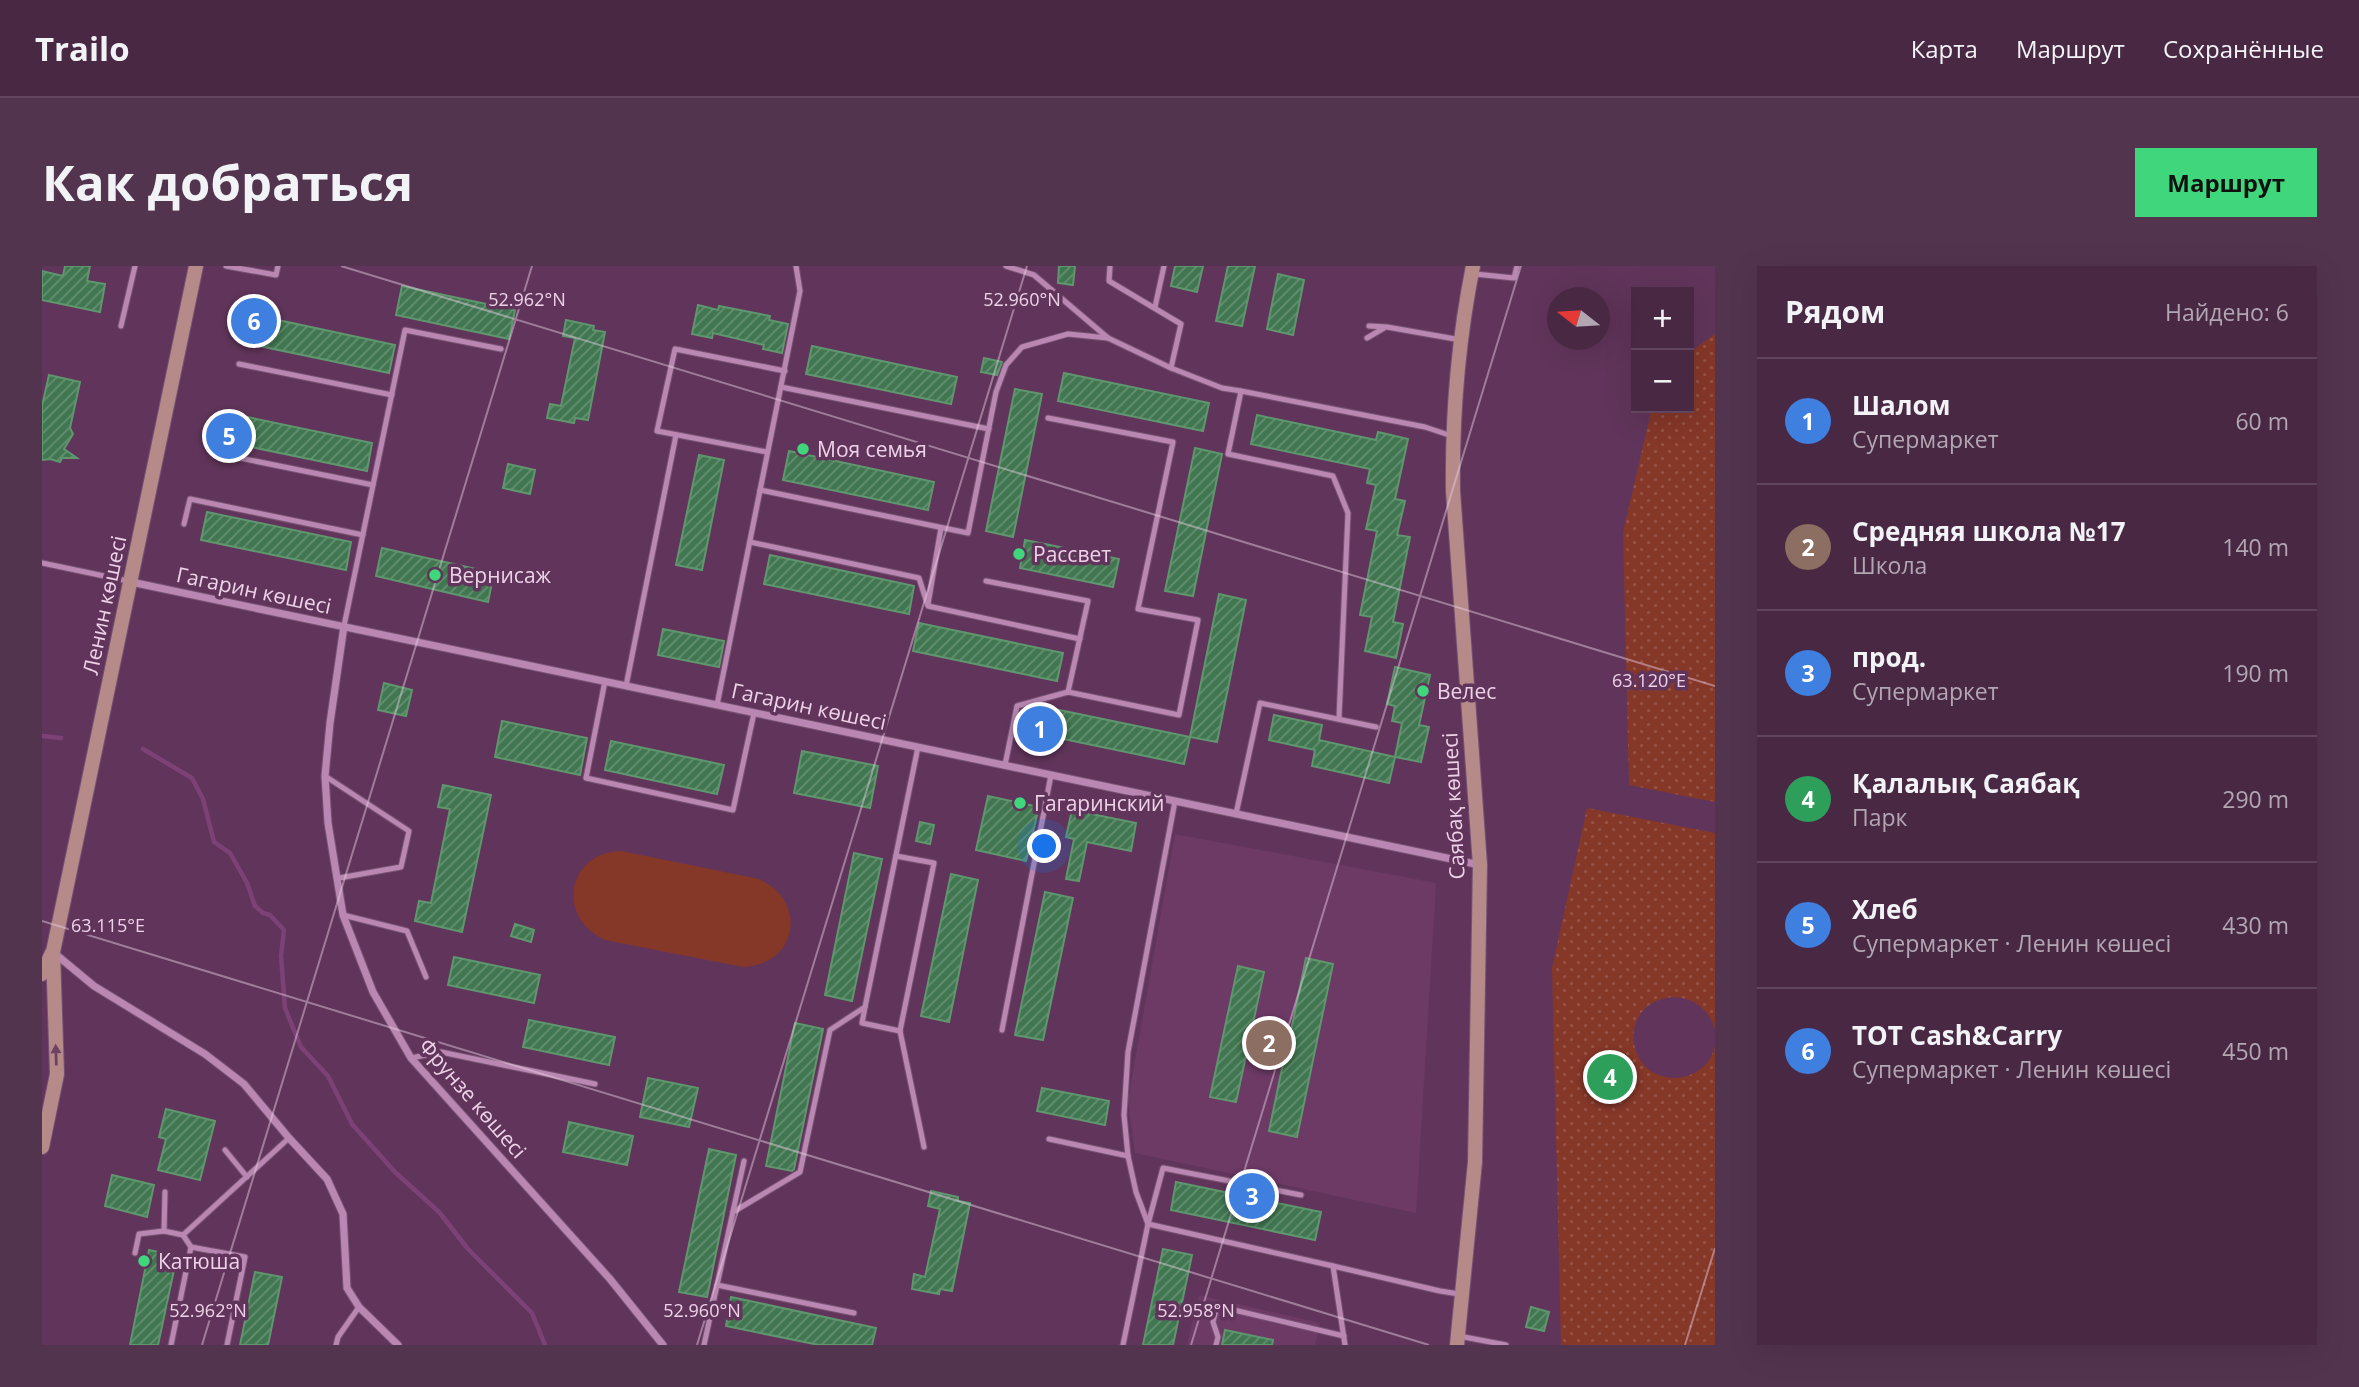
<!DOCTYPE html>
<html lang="ru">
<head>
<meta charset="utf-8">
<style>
  body { margin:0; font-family:"Open Sans",sans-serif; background:#53344f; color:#f1f3f6 }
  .controls { position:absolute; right:21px; top:21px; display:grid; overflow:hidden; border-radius:0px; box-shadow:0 7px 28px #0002 }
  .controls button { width:63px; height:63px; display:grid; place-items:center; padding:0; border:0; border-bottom:2px solid #61445d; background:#492844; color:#f1f3f6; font:35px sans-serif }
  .compass { position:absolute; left:1505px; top:21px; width:63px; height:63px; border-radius:50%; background:#492844; box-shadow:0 7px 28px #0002; rotate:287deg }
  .you { position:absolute; left:1003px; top:581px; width:24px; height:24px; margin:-18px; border:5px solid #fff; border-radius:50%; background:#1a73e8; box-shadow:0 0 0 10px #1a73e833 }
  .badge { display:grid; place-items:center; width:46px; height:46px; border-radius:50%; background:#40d77c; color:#fff; font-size:23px; font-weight:700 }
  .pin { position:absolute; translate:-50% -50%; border:4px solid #fff; box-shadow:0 2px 7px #0006 }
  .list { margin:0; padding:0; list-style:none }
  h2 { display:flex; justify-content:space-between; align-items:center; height:91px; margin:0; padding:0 28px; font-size:30px }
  h2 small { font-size:23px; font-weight:400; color:#b1a6b2 }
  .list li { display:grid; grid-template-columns:46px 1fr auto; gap:21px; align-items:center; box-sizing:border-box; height:126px; padding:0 28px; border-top:2px solid #61445d }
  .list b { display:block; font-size:26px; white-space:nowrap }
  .list p { margin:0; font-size:23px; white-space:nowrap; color:#b1a6b2 }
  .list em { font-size:23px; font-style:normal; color:#b1a6b2 }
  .map { position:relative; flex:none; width:1673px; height:1079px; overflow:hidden; border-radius:0px }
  header { display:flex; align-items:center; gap:42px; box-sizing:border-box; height:98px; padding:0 35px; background:#492844; border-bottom:2px solid #61445d }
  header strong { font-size:33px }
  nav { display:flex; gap:38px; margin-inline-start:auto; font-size:24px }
  .intro { display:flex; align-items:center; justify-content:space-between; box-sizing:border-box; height:168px; padding:0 42px }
  h1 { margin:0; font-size:49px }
  .button { padding:18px 32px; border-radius:0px; background:#40d77c; color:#111; font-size:24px; font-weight:700 }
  main { display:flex; gap:42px; padding:0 42px }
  aside { flex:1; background:#492844; border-radius:0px; box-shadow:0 7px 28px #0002 }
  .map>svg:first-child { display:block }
  .built { fill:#6d3a66 }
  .park { fill:url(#park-dots) }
  .pitch { fill:#853728 }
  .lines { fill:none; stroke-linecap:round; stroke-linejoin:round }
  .stream { stroke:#7c4276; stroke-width:4.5 }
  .building { fill:url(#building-hatch); stroke:#5f966e; stroke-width:2 }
  .lane-casing { stroke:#775272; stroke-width:7 }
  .street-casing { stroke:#775272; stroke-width:9 }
  .secondary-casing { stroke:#775272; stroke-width:16 }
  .lane { stroke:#b987b1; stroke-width:5 }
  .street { stroke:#b987b1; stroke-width:7 }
  .secondary { stroke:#b58a89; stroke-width:14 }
  .oneway { fill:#6e4262 }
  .ticks { fill:none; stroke:#edd2e8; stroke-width:2; stroke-opacity:0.45 }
  .poi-dot { fill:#40d77c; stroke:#61355b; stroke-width:2.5 }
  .labels { text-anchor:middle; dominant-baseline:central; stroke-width:7; stroke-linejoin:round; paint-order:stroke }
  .poi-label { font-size:21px; fill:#edd2e8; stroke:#61355b; text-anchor:start }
  .street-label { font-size:21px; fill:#edd2e8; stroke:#61355b }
  .ticks-label { font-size:18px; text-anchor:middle; fill:#edd2e8; stroke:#61355b; stroke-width:7; stroke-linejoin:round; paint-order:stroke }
</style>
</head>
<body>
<header>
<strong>Trailo</strong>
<nav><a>Карта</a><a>Маршрут</a><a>Сохранённые</a></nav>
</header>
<div class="intro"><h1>Как добраться</h1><a class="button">Маршрут</a></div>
<main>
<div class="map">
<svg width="1673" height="1079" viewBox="0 0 1673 1079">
  <defs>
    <pattern id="park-dots" width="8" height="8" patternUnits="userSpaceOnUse" patternTransform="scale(1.75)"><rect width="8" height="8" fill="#853728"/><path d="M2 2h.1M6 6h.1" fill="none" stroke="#975347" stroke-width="1.8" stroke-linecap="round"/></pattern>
    <pattern id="building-hatch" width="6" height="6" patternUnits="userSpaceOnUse" patternTransform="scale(1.75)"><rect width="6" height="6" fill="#407751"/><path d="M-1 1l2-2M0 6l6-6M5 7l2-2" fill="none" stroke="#659072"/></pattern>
  </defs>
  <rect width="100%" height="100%" fill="#61355b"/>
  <!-- built -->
  <g class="built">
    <polygon points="1133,568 1394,617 1374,947 1093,887 1086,835"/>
    <polygon points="1157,1029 1278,1057 1273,1079 1145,1079"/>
  </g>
  <!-- park -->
  <g class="park">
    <polygon points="1673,68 1673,536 1587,519 1581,266 1610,142 1647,142 1647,87"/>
    <path d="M1545 542 1673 567V763C1657 712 1585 727 1592 777 1599 823 1663 823 1673 780V1079H1519L1510 702Z"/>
  </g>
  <!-- pitch -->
  <path class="pitch" d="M579 585 717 613C766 635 756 699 701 701L563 674C514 652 524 587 579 585Z"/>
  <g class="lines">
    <!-- stream -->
    <g class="stream">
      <polyline points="0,470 19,472"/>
      <polyline points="101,483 150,512 161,533 172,576 188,587 205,617 213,640 221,647 228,649 242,664 239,690 243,742 259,781 286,810 310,858 353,906 397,946 426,983 490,1047 503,1079"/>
    </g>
  </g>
  <!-- building -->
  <g class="building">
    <polygon points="23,0 48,0 45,15 63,18 58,46 0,34 0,5 21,10"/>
    <polygon points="1017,0 1033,0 1031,19 1016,17"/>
    <polygon points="1133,0 1161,0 1155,26 1129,20"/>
    <polygon points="1186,0 1213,0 1200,60 1174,55"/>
    <polygon points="1236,8 1262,14 1251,69 1225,63"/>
    <polygon points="360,20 473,44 467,73 354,49"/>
    <polygon points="656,39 676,44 677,40 728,50 727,54 746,58 740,87 721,83 722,79 671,67 670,72 650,68"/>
    <polygon points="208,48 353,79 347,107 203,77"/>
    <polygon points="524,54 552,60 551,64 563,66 546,154 533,152 532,157 505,152 508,138 519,140 533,72 521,70"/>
    <polygon points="770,80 915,111 909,138 764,108"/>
    <polygon points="942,92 960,96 955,109 939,106"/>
    <polygon points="1022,107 1167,137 1161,165 1016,135"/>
    <polygon points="7,109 38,116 28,162 31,168 22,183 35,192 20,192 18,196 8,193 0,194 0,140"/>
    <polygon points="973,123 1000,128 971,271 944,265"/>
    <polygon points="186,147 330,177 325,205 180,175"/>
    <polygon points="1215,149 1334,174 1336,166 1366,173 1353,233 1363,235 1355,269 1368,271 1351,356 1361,358 1354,392 1323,385 1330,351 1318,349 1335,265 1324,263 1334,219 1325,217 1328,203 1209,178"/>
    <polygon points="1153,182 1180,188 1151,330 1123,325"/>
    <polygon points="747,185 892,216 886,244 741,214"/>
    <polygon points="657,189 682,194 660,304 634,299"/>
    <polygon points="466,198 493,204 488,228 461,222"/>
    <polygon points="165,246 309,276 304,304 159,274"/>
    <polygon points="983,274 1077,293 1071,321 978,302"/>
    <polygon points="340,282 452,307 446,336 334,310"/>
    <polygon points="728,289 872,320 867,348 722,318"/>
    <polygon points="1177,328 1204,334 1175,476 1148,471"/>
    <polygon points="877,357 1021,387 1015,415 871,385"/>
    <polygon points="621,363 682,375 677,401 616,389"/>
    <polygon points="1353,401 1388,409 1377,459 1387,461 1379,496 1353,491 1360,457 1350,455 1353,440 1345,438"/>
    <polygon points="342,417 370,424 364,450 336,444"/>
    <polygon points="1003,441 1148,471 1142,498 997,468"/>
    <polygon points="1232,449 1280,459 1277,474 1353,491 1347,517 1270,500 1273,484 1227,474"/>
    <polygon points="460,455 545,472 538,509 453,491"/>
    <polygon points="569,475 682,499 675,528 563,504"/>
    <polygon points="760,485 836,500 828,542 752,527"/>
    <polygon points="401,519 449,529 420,666 373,655 377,635 389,637 408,543 396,541"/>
    <polygon points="946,530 997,541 984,595 934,584"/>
    <polygon points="1030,544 1094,557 1089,585 1045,576 1037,615 1024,613 1032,573 1024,571"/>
    <polygon points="878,556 892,559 888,578 874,575"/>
    <polygon points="812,587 840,593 810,735 783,729"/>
    <polygon points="909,608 936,614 907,756 879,750"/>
    <polygon points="1003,626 1031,632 1001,774 973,769"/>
    <polygon points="473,658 492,664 489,676 469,670"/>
    <polygon points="412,691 498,709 492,737 406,719"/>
    <polygon points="1264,692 1291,698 1255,871 1227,865 1242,793 1205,785 1194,836 1168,831 1196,700 1222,706 1210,762 1248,770"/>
    <polygon points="487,754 573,771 567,799 481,781"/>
    <polygon points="753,757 781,763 752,903 750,905 724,900"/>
    <polygon points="606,812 656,822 647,861 598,851"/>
    <polygon points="1000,822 1067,835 1063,859 995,845"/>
    <polygon points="124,843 173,855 158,914 116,904 124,873 117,871"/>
    <polygon points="527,856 591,870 585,899 521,886"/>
    <polygon points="667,883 694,889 665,1031 637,1026"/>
    <polygon points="70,909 112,919 105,951 63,940"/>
    <polygon points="1134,916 1279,946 1273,974 1129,944"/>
    <polygon points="889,925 916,931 916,935 928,937 910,1025 898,1023 897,1028 870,1023 872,1008 883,1011 898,943 886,940"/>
    <polygon points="1121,983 1150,989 1131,1079 1101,1079"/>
    <polygon points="107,984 135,990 116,1079 88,1079"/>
    <polygon points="213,1006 240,1011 226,1079 198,1079"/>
    <polygon points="689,1031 834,1062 830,1079 777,1079 684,1060"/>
    <polygon points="1489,1041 1507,1046 1502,1065 1484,1061"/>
    <polygon points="1183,1064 1231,1074 1230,1079 1180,1079"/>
  </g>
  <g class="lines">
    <defs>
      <g id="lane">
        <polyline points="184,0 234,9 236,0"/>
        <polyline points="964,0 992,9 1066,72"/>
        <polyline points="1068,0 1067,15 1139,58 1129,102 1180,122 1199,125"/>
        <polyline points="1433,8 1472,12 1475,0"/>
        <polyline points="1113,41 1122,0"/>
        <polyline points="79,60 93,0"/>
        <polyline points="1327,60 1345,61 1419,74"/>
        <polyline points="1325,72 1342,62"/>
        <polyline points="197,98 350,129"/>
        <polyline points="739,121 947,163"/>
        <polyline points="725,186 615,165 633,83 743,105"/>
        <polyline points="178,188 331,219"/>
        <polyline points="718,224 926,267 954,126 964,99 980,81 1026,68 1066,72 1129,102"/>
        <polyline points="142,258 148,233 321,269"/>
        <polyline points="708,276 877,312 886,340 1038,373"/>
        <polyline points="0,297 86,315"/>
        <polyline points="944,315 1046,335 1026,426 1137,449 1156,354 1096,343 1131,176 1006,152"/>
        <polyline points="886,338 899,262"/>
        <polyline points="302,360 363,64 459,83"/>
        <polyline points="563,415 544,512 691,544 712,447"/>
        <polyline points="584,420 634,169"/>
        <polyline points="675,439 758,25 754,0"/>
        <polyline points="1297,452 1306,247 1291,210 1186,188 1199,125 1383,161 1410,170"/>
        <polyline points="963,499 975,440 1026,426"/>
        <polyline points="283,510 367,565 359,601 297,612"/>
        <polyline points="1194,548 1218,437 1334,461"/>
        <polyline points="854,590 892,597 858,765 882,881"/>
        <polyline points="301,649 365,665 384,711"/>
        <polyline points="823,741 820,757 858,765"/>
        <polyline points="960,764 1009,509"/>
        <polyline points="369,792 399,786 553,818"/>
        <polyline points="1007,873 1086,890"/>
        <polyline points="183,884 205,911"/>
        <polyline points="1259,929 1121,902 1106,958 1291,1000 1303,1079"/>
        <polyline points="691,946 758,906 788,764 823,741 876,481"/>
        <polyline points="122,965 123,926"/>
        <polyline points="149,981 203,991 185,1079"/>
        <polyline points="93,987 97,968 122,965 141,969 247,872"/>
        <polyline points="1291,1000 1398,1025 1417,1028"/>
        <polyline points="675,1019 812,1047"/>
        <polyline points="1417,1070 1464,1079"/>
        <polyline points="129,1079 149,981 141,969"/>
        <polyline points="294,1079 296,1071 317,1041"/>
        <polyline points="662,1079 702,895"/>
        <polyline points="1081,1079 1106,958 1094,926 1086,890 1082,849 1086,786 1133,535"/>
        <polyline points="1174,1079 1176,1071 1171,1056 1175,1040 1302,1070"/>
      </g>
      <g id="street">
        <polyline points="89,316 1438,599"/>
        <polyline points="302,360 288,457 283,510 286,557 301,649 331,726 369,792 568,1013 621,1079"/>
        <polyline points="11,686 52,720 163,788 202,818 247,872 285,913 301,948 305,1022 317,1041 356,1079"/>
      </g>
      <g id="secondary">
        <polyline points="0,708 10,687"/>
        <polyline points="0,881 15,808 11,686 154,0"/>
        <path d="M1415 1079 1433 896 1438 599 1411 225C1410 149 1416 75 1431 0"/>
      </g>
    </defs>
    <!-- lane casing -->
    <use href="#lane" class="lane-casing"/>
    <!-- street casing -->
    <use href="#street" class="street-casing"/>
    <!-- secondary casing -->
    <use href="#secondary" class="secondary-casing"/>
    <!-- lane -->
    <use href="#lane" class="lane"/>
    <!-- street -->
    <use href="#street" class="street"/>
    <!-- secondary -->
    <use href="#secondary" class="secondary"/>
  </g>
  <!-- one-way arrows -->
  <defs><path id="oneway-solid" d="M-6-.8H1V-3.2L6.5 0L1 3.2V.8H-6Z" transform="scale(1.75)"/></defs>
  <use class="oneway" href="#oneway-solid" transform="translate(14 789) rotate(-92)"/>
  <!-- ticks -->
  <path class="ticks" d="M299 0 1673 420M0 655 1387 1079M160 1079 490 0M655 1079 985 0M1149 1079 1479 0M1643 1079 1673 982"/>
  <!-- markers -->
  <g class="poi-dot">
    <circle cx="761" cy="183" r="7"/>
    <circle cx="977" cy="288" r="7"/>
    <circle cx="393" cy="309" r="7"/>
    <circle cx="1381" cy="425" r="7"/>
    <circle cx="978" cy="537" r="7"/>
    <circle cx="102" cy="995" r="7"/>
  </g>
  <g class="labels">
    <!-- poi labels -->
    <g class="poi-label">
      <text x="775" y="183">Моя семья</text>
      <text x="991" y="288">Рассвет</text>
      <text x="407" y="309">Вернисаж</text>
      <text x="1395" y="425">Велес</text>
      <text x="992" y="537">Гагаринский</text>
      <text x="116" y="995">Катюша</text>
    </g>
    <!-- street labels -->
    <g class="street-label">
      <text transform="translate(212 324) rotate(12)">Гагарин көшесі</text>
      <text transform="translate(62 339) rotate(-78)">Ленин көшесі</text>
      <text transform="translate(767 440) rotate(12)">Гагарин көшесі</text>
      <text transform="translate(1411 540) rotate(-93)">Саябақ көшесі</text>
      <text transform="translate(431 832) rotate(49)">Фрунзе көшесі</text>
    </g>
  </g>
  <g class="ticks-label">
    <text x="485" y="40">52.962°N</text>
    <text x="980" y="40">52.960°N</text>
    <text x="1607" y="421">63.120°E</text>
    <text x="66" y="666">63.115°E</text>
    <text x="166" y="1051">52.962°N</text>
    <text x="660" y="1051">52.960°N</text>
    <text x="1154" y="1051">52.958°N</text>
  </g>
</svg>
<div class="controls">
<button>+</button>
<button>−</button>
</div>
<svg class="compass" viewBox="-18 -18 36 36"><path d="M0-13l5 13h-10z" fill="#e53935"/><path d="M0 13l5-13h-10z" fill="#b1a6b2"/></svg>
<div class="you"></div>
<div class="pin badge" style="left:998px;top:463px;background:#3f7fe0">1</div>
<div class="pin badge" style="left:1227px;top:777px;background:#8d6e63">2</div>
<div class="pin badge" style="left:1210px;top:930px;background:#3f7fe0">3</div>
<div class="pin badge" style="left:1568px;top:811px;background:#2e9e5b">4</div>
<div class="pin badge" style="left:187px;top:170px;background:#3f7fe0">5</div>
<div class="pin badge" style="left:212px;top:55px;background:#3f7fe0">6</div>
</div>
<aside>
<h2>Рядом<small>Найдено: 6</small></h2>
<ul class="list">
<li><span class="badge" style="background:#3f7fe0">1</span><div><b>Шалом</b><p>Супермаркет</p></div><em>60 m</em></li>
<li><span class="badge" style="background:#8d6e63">2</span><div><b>Средняя школа №17</b><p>Школа</p></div><em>140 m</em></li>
<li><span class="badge" style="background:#3f7fe0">3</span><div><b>прод.</b><p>Супермаркет</p></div><em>190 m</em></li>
<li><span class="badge" style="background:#2e9e5b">4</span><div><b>Қалалық Саябақ</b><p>Парк</p></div><em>290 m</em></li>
<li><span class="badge" style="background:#3f7fe0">5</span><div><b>Хлеб</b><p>Супермаркет · Ленин көшесі</p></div><em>430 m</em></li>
<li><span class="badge" style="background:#3f7fe0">6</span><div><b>ТОТ Cash&amp;Carry</b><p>Супермаркет · Ленин көшесі</p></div><em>450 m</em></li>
</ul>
</aside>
</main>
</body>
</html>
